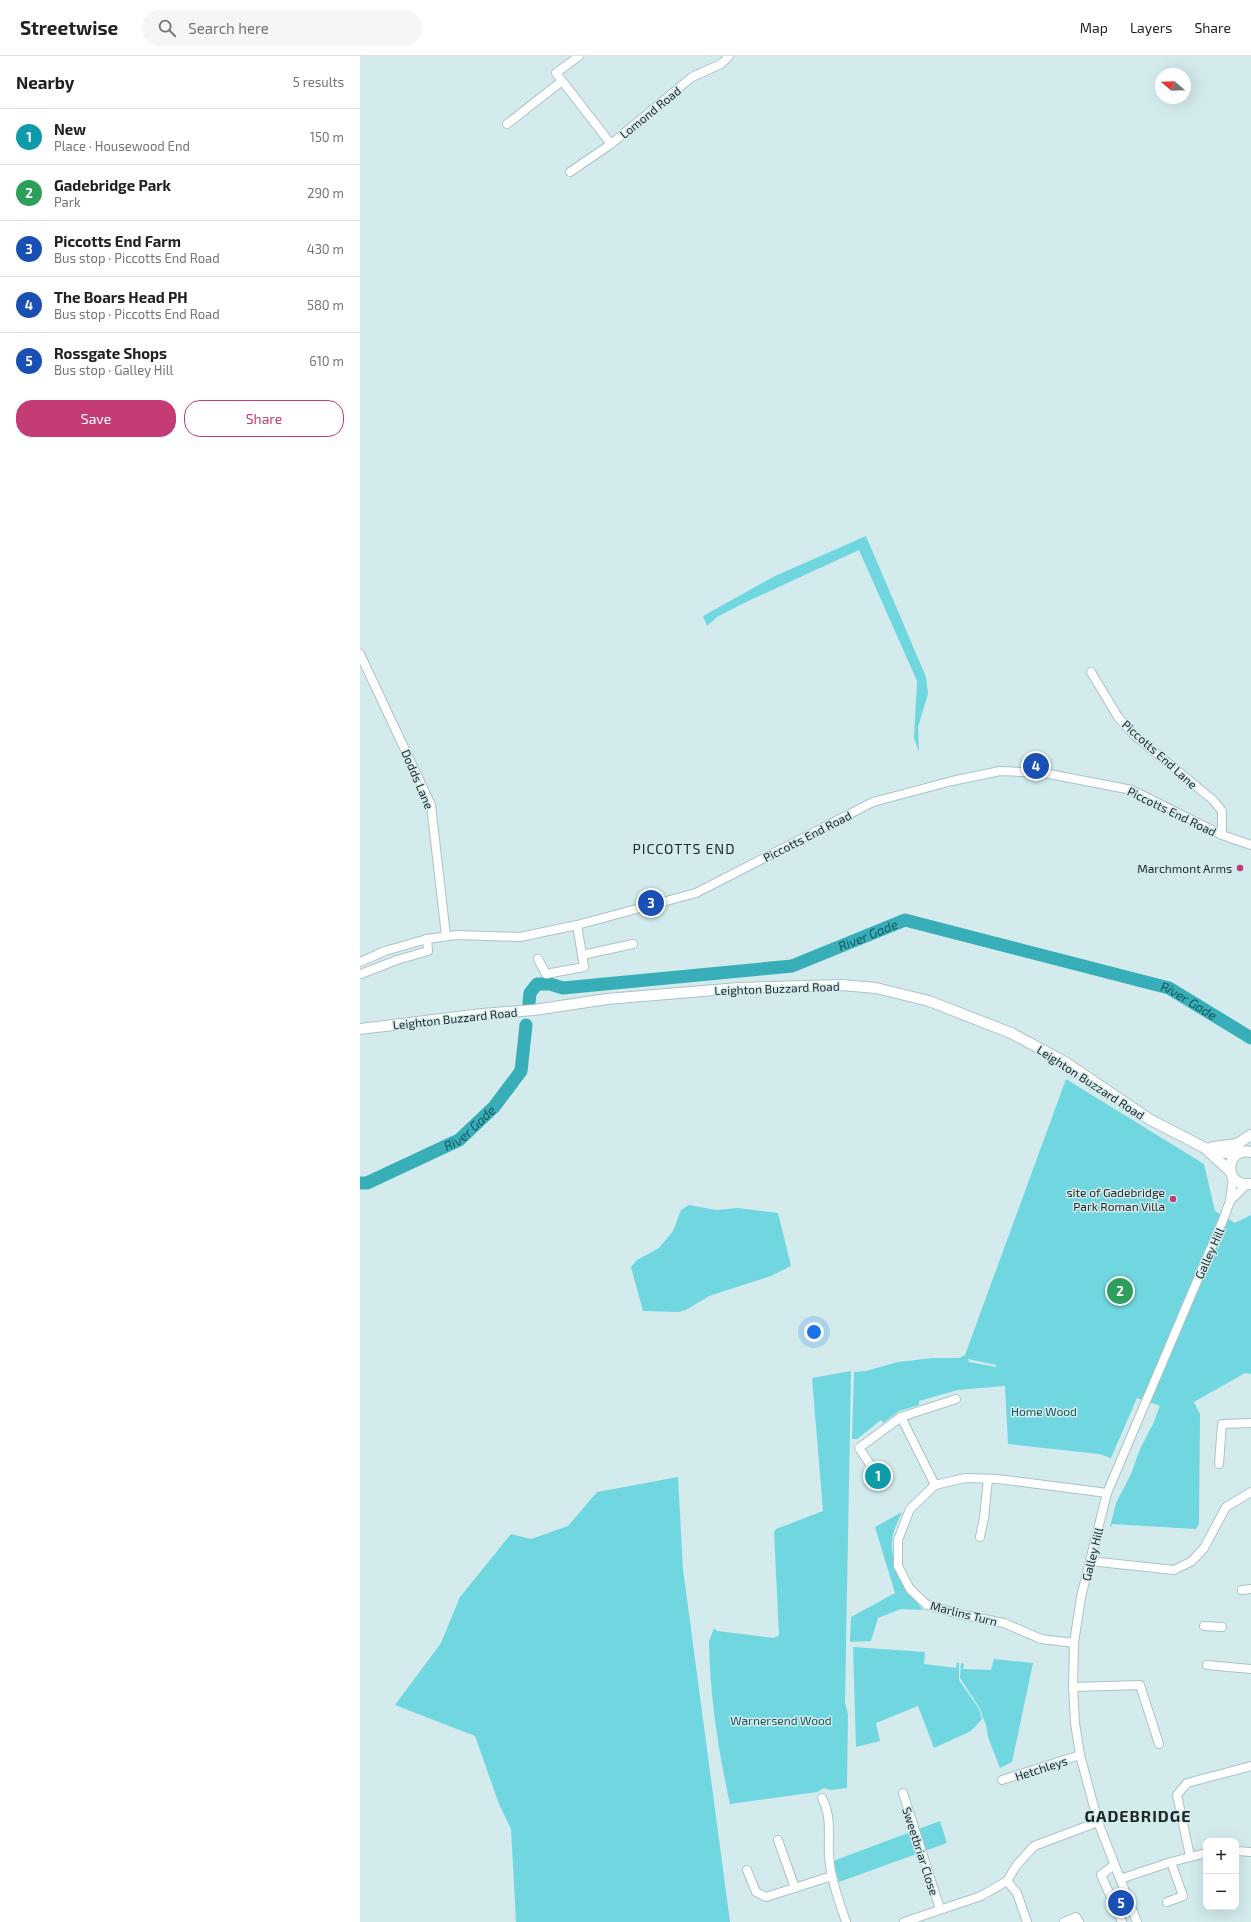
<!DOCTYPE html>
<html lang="en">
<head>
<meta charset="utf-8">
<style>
  body { margin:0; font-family:"Exo 2",sans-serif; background:#f6f6f6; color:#202124 }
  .controls { position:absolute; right:12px; bottom:12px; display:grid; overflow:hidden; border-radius:8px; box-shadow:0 4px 16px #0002 }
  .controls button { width:36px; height:36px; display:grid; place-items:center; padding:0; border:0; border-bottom:1px solid #e0e0e0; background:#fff; color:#202124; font:20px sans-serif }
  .compass { position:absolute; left:795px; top:12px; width:36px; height:36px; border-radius:50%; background:#fff; box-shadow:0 4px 16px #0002; rotate:289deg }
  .you { position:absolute; left:454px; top:1276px; width:14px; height:14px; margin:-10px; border:3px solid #fff; border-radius:50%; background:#1a73e8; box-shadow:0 0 0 6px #1a73e833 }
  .badge { display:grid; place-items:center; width:26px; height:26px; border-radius:50%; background:#c43b75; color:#fff; font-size:13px; font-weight:700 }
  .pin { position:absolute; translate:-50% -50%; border:2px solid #fff; box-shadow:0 1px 4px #0006 }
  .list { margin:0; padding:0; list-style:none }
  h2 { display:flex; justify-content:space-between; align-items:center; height:52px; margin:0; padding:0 16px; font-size:17px }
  h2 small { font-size:13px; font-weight:400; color:#757577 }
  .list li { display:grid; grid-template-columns:26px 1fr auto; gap:12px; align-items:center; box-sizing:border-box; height:56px; padding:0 16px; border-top:1px solid #e0e0e0 }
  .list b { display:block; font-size:15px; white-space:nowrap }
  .list p { margin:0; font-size:13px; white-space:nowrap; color:#757577 }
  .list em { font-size:13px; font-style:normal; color:#757577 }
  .actions { display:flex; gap:8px; padding:12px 16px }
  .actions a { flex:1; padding:9px 0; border:1px solid #c43b75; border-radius:16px; text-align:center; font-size:14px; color:#c43b75 }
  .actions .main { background:#c43b75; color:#fff }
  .icon { flex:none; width:22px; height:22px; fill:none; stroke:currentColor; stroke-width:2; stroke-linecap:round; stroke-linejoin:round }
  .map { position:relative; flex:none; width:891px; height:1866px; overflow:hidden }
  header { display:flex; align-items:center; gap:24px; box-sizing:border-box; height:56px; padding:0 20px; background:#fff; border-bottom:1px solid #e0e0e0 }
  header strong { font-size:19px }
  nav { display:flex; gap:22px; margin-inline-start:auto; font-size:14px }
  .search { width:280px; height:36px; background:#f6f6f6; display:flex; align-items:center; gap:10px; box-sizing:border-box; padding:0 14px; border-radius:22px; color:#757577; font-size:15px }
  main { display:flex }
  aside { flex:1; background:#fff }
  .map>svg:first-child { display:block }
  .green { fill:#70d7e0; fill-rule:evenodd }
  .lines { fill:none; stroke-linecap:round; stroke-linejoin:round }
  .river { stroke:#38aeb9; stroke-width:13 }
  .minor-casing { stroke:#acc3c5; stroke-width:10 }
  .major-casing { stroke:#acc3c5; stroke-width:12 }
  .minor { stroke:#fff; stroke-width:8 }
  .major { stroke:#fff; stroke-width:10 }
  .poi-dot { fill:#c43b75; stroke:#d3ebed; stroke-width:1.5 }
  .labels { text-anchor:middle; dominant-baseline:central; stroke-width:3; stroke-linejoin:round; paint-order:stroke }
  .street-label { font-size:12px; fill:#1e2727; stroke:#d3ebed }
  .poi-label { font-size:12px; fill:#1e2727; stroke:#d3ebed; text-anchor:end }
  .park-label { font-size:12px; fill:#17585d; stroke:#d3ebed }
  .water-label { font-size:13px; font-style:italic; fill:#14565b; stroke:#d3ebed }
  .quarter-label { font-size:14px; letter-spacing:1px; fill:#1e2727; stroke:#d3ebed }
  .district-label { font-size:16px; font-weight:bold; letter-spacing:1px; fill:#1e2727; stroke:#d3ebed }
</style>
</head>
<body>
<header>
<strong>Streetwise</strong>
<div class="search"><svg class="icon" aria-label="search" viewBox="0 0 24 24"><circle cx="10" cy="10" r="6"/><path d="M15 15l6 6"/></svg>Search here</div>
<nav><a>Map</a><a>Layers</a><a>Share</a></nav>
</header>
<main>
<aside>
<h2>Nearby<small>5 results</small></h2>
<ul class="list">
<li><span class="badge" style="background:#0f9aa8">1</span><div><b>New</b><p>Place · Housewood End</p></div><em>150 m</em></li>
<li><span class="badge" style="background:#2e9e5b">2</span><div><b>Gadebridge Park</b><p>Park</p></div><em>290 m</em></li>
<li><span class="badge" style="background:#1a4fb4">3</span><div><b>Piccotts End Farm</b><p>Bus stop · Piccotts End Road</p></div><em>430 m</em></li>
<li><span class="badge" style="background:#1a4fb4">4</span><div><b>The Boars Head PH</b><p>Bus stop · Piccotts End Road</p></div><em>580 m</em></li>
<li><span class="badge" style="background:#1a4fb4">5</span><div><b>Rossgate Shops</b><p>Bus stop · Galley Hill</p></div><em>610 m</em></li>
</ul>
<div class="actions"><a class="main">Save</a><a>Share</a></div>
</aside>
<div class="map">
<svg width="891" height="1866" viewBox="0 0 891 1866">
  <rect width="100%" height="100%" fill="#d3ebed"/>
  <!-- green -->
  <g class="green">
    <polygon points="506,480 566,621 568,638 558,671 559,696 554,682 557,625 499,494 384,547 357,561 347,570 343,560 415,520"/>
    <path d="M706 1023 844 1108 855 1155 875 1167 891 1159V1318L885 1317 834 1346 840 1358 839 1468 836 1473 752 1468 751 1471H750L756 1447 771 1418 780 1393 793 1368 800 1350 777 1342 751 1402 739 1398 648 1388 645 1330 598 1334 559 1345V1349L539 1355 523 1367 521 1364 497 1383H492L494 1316 506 1315 538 1306 573 1302H599L605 1299ZM608 1303 636 1309V1311L609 1306Z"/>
    <polygon points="329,1149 356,1154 378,1152 418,1157 431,1210 411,1220 349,1240 326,1254 319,1256 283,1255 271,1211 277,1204 299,1192 313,1175 321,1154"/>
    <path d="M491 1315 485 1646 488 1658 487 1732 471 1734 464 1732 457 1736 370 1748C358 1693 350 1641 349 1585L354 1572 357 1575 414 1582 419 1579 414 1476 416 1473 463 1455 452 1322Z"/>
    <polygon points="318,1421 323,1513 370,1866 156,1866 151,1773 139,1748 115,1680 35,1649 81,1587 100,1541 151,1478 171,1483 208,1470 237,1436"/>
    <path d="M542 1456C539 1464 532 1476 532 1485 531 1516 545 1531 563 1554L541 1553 518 1562 511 1585 490 1586 491 1561 535 1537 515 1471Z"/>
    <polygon points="493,1591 565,1596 564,1608 596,1612 597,1606 599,1607 599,1624 619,1653 622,1663 611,1675 574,1692 558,1650 516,1667 520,1685 496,1691"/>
    <polygon points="634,1603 673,1607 652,1706 640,1712 628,1681 626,1669 619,1651 600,1622 601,1607 604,1608 603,1613 631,1614"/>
    <polygon points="580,1765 587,1787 479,1826 473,1805"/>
  </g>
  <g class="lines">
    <!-- river -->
    <g class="river">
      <path id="s1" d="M169 947 170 937 177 928H190L203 932 432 910 545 864 809 932 891 982"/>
      <path id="s2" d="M0 1127H7L99 1084 134 1051 161 1015 166 969"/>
    </g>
    <defs>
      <g id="minor">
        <polyline points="219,0 196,17 251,88 332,21 361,8 369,0"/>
        <polyline points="147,68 202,25"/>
        <polyline points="210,116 251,88"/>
        <polyline points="0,598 71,749 86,880"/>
        <polyline points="731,616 758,661 774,679 853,744 862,755 862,779"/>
        <polyline points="222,899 273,888"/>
        <polyline points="178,903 186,918 224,911 217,869"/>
        <polyline points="0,906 25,895 67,883 97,879 160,881 217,869 336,837 513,746 592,725 640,715 684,717 772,734 862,779 891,789"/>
        <polyline points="1,918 37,904 68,895 67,883"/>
        <polyline points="870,1145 886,1129"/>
        <polyline points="541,1361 575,1429"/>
        <polyline points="859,1408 862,1368 891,1367"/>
        <polyline points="516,1417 499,1392 541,1361 596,1343"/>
        <polyline points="620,1481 624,1462 628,1423"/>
        <polyline points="730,1505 814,1514 832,1505 844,1492 866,1451 891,1436"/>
        <polyline points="882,1534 891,1533"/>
        <polyline points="844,1570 862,1571"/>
        <polyline points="714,1587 681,1583 644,1567 599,1558 567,1549 550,1533 538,1510 538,1484 550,1453 575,1429 605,1422 638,1423 747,1437"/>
        <polyline points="847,1609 891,1613"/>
        <polyline points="713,1631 780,1629 799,1688"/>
        <polyline points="642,1724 720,1699"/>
        <polyline points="543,1737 580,1853"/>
        <path d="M462 1742C474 1766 466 1784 470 1809 472 1828 480 1847 486 1866"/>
        <polyline points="418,1784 435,1832"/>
        <polyline points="876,1795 891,1796"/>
        <polyline points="830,1800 817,1739 827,1727 891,1710"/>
        <polyline points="754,1809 741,1819 762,1866"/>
        <polyline points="387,1814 396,1836 406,1841 472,1820"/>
        <polyline points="760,1823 811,1806 846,1797"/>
        <polyline points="647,1825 657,1837 667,1866"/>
        <polyline points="807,1846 823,1840 811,1806"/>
        <polyline points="544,1866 621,1840 647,1825 656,1810 674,1790 738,1766"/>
        <polyline points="704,1866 716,1861 719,1866"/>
        <polyline points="777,1866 738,1766 720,1699 715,1667 713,1631 714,1587 721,1541 747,1437 863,1164 870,1145 873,1121"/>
      </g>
      <g id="major">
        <polyline points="0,973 122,958 174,954 247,943 379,932 482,929 516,932 569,945 651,977 705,1006 789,1063 845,1092 876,1099"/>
        <polyline points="853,1091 877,1088 891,1079"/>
        <polyline points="846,1093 870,1115"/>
        <path d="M891 1096C865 1090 862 1132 891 1128"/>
      </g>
    </defs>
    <!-- minor casing -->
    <use href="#minor" class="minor-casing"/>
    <!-- major casing -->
    <use href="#major" class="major-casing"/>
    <!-- minor -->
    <use href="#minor" class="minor"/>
    <!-- major -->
    <use href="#major" class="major"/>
  </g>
  <!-- markers -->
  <g class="poi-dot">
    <circle cx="880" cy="812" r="4"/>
    <circle cx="813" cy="1143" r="4"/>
  </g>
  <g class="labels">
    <!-- street labels -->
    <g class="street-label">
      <text transform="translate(290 56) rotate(-39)">Lomond Road</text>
      <text transform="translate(800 698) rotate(42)">Piccotts End Lane</text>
      <text transform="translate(58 723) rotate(67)">Dodds Lane</text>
      <text transform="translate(812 755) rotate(26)">Piccotts End Road</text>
      <text transform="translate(447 780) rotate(-27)">Piccotts End Road</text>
      <text transform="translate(417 932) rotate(-2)">Leighton Buzzard Road</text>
      <text transform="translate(95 962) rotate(-6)">Leighton Buzzard Road</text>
      <text transform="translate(731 1026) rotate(33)">Leighton Buzzard Road</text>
      <text transform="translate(849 1197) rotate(-66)">Galley Hill</text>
      <text transform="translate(732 1498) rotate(-76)">Galley Hill</text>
      <text transform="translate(604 1557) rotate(14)">Marlins Turn</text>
      <text transform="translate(681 1712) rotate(-18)">Hetchleys</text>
      <text transform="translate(561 1795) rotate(72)">Sweetbriar Close</text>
    </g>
    <!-- poi labels -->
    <g class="poi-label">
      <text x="872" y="812">Marchmont Arms</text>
      <text x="805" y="1136">site of Gadebridge<tspan x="805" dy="14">Park Roman Villa</tspan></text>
    </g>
    <!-- park labels -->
    <g class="park-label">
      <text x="684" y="1355">Home Wood</text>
      <text x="421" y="1664">Warnersend Wood</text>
    </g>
    <!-- water labels -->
    <g class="water-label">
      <text stroke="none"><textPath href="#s1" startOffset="360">River Gade</textPath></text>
      <text stroke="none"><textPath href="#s1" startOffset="696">River Gade</textPath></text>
      <text stroke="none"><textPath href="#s2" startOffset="124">River Gade</textPath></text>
    </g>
    <!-- quarter labels -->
    <g class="quarter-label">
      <text x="324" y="792">PICCOTTS END</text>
    </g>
    <!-- district labels -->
    <g class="district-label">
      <text x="778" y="1759">GADEBRIDGE</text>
    </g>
  </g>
</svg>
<div class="controls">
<button>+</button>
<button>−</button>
</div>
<svg class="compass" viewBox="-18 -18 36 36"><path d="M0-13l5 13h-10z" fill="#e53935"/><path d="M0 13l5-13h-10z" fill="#757577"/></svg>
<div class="you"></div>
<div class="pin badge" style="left:518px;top:1420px;background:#0f9aa8">1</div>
<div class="pin badge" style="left:760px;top:1235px;background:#2e9e5b">2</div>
<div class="pin badge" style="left:291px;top:847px;background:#1a4fb4">3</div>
<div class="pin badge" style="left:676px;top:710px;background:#1a4fb4">4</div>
<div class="pin badge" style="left:761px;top:1847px;background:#1a4fb4">5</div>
</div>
</main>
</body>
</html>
